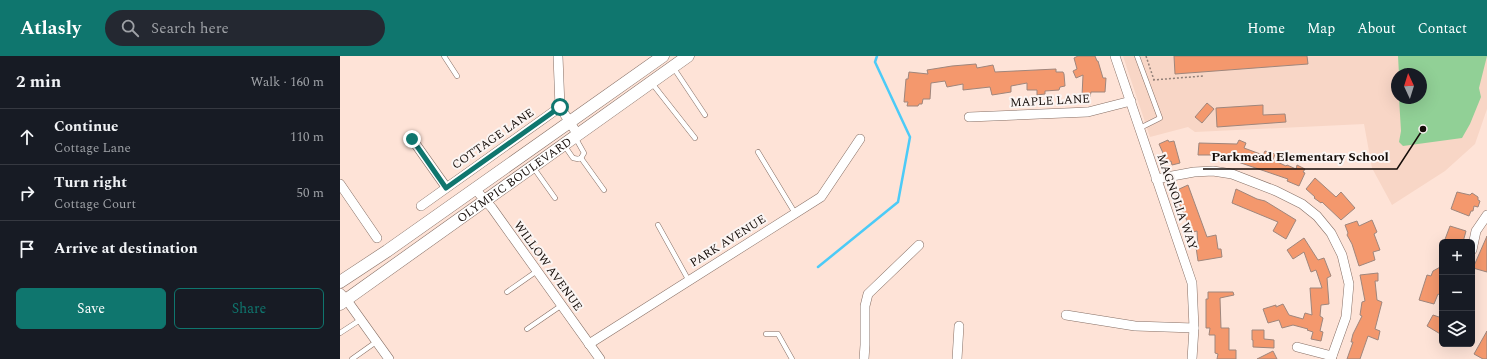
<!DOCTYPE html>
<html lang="en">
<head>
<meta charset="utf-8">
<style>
  body { margin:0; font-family:Spectral,serif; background:#242831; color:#f1f3f6 }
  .controls { position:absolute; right:12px; bottom:12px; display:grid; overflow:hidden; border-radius:6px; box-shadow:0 4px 16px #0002 }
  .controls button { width:36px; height:36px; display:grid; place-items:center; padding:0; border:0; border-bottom:1px solid #363941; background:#171b24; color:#f1f3f6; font:20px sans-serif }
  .compass { position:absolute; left:1051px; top:12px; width:36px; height:36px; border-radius:50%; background:#171b24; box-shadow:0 4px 16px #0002; rotate:356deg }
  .stop { position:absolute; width:12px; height:12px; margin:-9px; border:3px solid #0f766e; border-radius:50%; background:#fff }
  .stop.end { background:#0f766e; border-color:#fff; box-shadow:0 1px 4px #0008 }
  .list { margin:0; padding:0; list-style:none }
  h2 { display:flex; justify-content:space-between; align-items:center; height:52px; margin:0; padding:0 16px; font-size:17px }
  h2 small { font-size:13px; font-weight:400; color:#9ea1a6 }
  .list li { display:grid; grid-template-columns:26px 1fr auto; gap:12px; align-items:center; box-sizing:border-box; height:56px; padding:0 16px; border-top:1px solid #363941 }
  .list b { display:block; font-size:15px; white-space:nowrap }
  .list p { margin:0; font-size:13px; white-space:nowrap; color:#9ea1a6 }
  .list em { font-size:13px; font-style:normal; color:#9ea1a6 }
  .actions { display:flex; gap:8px; padding:12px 16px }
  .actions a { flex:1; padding:9px 0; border:1px solid #0f766e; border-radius:6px; text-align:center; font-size:14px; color:#0f766e }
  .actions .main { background:#0f766e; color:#fff }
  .icon { flex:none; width:22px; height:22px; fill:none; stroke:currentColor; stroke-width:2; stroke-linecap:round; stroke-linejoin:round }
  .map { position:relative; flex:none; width:1147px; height:303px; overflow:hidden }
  header { display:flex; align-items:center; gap:24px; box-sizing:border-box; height:56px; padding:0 20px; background:#0f766e; color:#fff }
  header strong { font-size:19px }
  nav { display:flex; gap:22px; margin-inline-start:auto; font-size:14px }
  .search { width:280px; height:36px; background:#242831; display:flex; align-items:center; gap:10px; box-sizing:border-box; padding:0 14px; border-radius:22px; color:#9ea1a6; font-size:15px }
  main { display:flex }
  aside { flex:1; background:#171b24 }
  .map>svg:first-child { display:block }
  .built { fill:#f8d6c6; fill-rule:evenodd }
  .green { fill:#91d096 }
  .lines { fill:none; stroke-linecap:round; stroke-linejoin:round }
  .stream { stroke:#4ccbf7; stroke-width:2.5 }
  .building { fill:#f4986d; stroke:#9f867c }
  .lane-casing { stroke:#866f65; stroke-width:5.5 }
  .street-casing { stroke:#866f65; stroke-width:10 }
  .secondary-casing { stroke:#866f65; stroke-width:13 }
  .path { stroke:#938179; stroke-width:1.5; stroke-dasharray:2 2; stroke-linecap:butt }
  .lane { stroke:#fff; stroke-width:4.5 }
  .street { stroke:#fff; stroke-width:9 }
  .secondary { stroke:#fff; stroke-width:12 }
  .route { stroke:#0f766e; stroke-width:5 }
  .labels { text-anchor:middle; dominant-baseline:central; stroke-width:4; stroke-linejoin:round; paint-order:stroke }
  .street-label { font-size:12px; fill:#150d09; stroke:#fbf5f3 }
  .leader { fill:none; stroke:#150d09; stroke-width:1.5 }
  .callout-dot { fill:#150d09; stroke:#fbf5f3; stroke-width:1.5 }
  .callout-label { font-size:13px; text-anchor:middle; font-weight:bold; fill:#150d09; stroke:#fbf5f3; stroke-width:4; stroke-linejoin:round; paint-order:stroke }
</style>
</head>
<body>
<header>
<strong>Atlasly</strong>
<div class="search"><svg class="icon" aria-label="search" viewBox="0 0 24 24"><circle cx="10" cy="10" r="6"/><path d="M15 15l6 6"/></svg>Search here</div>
<nav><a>Home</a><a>Map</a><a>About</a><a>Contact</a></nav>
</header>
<main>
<aside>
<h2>2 min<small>Walk · 160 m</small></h2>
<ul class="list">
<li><svg class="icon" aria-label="ahead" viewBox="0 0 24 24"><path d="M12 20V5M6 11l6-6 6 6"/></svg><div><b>Continue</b><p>Cottage Lane</p></div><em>110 m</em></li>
<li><svg class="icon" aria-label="right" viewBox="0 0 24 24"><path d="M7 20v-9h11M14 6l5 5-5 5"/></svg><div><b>Turn right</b><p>Cottage Court</p></div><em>50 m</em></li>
<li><svg class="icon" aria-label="arrive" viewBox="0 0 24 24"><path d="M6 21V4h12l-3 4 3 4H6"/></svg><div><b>Arrive at destination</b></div></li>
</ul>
<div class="actions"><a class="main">Save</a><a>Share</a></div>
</aside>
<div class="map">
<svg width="1147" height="303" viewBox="0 0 1147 303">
  <rect width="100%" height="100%" fill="#fee3d7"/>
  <!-- built -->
  <path class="built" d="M783 0H1147V53L1135 88 1105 115 1052 149 1032 112 1024 68 855 76 848 71 810 81ZM1057 18H1081V42H1057Z"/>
  <!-- green -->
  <polygon class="green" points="1058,0 1147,0 1139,32 1141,41 1130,68 1122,82 1063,90 1059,86 1061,75 1059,42 1081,42 1081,18 1059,18"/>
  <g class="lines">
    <!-- stream -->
    <polyline class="stream" points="478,211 558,146 570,81 535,6 537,0"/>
  </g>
  <!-- building -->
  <g class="building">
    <polygon points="738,0 755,0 757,5 758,5 763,22 766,22 765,36 751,36 750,41 742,40 743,19 736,22 733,15 737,13 734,2"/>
    <polygon points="834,0 967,0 968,8 835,18"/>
    <polygon points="636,8 637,12 653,9 655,16 716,13 716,16 723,16 724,18 725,30 720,31 719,34 705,35 705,38 697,39 697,34 687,34 687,27 671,30 671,36 652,39 650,31 623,34 623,28 607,31 605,25 591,27 590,43 583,43 582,48 579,48 578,50 567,50 568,46 564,46 566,23 568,23 569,16 588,18 587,14 612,10"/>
    <polygon points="867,47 874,53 862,67 855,61"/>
    <polygon points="923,49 923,59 945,58 946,66 877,71 876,52"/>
    <polygon points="828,84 829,86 834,85 840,107 832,109 831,105 827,106 819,88"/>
    <polygon points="899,84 906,87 904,92 923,99 925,95 935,98 933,104 946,110 947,109 956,113 957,109 965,113 963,116 965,117 959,130 947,125 948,123 942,121 898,106 897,104 886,99 858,99 859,87 897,88"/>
    <polygon points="975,122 996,141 1001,136 1015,152 1001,164 982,146 981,147 974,142 975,141 966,133"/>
    <polygon points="848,129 867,181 876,179 878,193 881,193 882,201 858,205 856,191 858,191 857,175 849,177 847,170 847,165 842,153 841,153 836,140 838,140 837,134"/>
    <polygon points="896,133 917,143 925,145 956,164 946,183 933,175 938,166 892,147"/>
    <polygon points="1117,136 1130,139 1132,137 1138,141 1138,144 1140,145 1138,151 1134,150 1133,155 1131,155 1129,160 1111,153"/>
    <polygon points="1032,164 1037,176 1034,178 1040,194 1033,196 1035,204 1019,210 1012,188 1007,179 1008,177 1005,169 1017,165 1019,170"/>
    <polygon points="1110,170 1126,175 1123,186 1104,186"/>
    <polygon points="1147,180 1147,216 1133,212"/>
    <polygon points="964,182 978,204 984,202 991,220 987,222 989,248 981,249 980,260 983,262 980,275 983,276 981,285 971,283 973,276 967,274 968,273 953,269 942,272 939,264 928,267 923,253 936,249 936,251 943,248 949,259 963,263 965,257 972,259 970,232 982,232 976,214 971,216 964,196 953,203 947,194"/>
    <polygon points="1102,210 1102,232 1100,239 1098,238 1094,248 1079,244 1087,219 1091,220 1093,215"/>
    <polygon points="1038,217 1038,225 1035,225 1037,244 1042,246 1035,273 1040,275 1038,284 1028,280 1020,303 1007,303 1013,286 1011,286 1013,278 1022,260 1020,259 1022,246 1025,245 1020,219"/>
    <polygon points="868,236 893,236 894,239 880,242 881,272 889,272 889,294 896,294 896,303 877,303 878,298 875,297 875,279 869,279 870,272 866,272 866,243 868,243"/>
    <polygon points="1093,259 1102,262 1102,279 1087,270"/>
    <polygon points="912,274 924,274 924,283 934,284 934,292 913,291 913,284 912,284"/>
    <polygon points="1147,275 1147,303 1143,303 1134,298"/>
    <polygon points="933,295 937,303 917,303"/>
  </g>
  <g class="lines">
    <defs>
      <g id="lane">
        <polyline points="104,0 117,20"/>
        <polyline points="797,0 820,62 800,72"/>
        <polyline points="333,11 365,59"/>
        <polyline points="311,26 355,82"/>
        <polyline points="235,81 244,97 241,102"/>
        <polyline points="224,89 233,102 238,103 241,102"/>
        <polyline points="418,96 455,157"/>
        <polyline points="241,102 264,134"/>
        <polyline points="193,111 215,142"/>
        <polyline points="318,169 349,225"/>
        <polyline points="167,236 197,215"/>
        <polyline points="187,273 222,249"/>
        <polyline points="0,277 20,264"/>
        <polyline points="426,278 438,278 452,303"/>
        <polyline points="12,303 36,286"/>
      </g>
      <g id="street">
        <polyline points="218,0 220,51 238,79"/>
        <polyline points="775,0 852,227 854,272 852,303"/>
        <polyline points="629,61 748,56 791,45"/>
        <polyline points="72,83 106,131"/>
        <polyline points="816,123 854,116 873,115 892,118 936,135 962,148 977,160 991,177 1002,199 1009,228 1006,261 991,303"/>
        <polyline points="0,128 37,182"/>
        <polyline points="135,133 152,152 260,303"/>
        <polyline points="81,150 220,51"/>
        <polyline points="1132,194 1136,175 1147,159"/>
        <polyline points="0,237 6,243 49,303"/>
        <polyline points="726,259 795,270 854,272"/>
        <polyline points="249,288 481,141 520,83"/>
        <polyline points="957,291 992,300"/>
        <polyline points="524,303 525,289 525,250 528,238 579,189"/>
        <polyline points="617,303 619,270"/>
      </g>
      <g id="secondary">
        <polyline points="0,226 47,195 323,0"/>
        <path id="s1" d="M0 248 348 0"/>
      </g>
    </defs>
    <!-- lane casing -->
    <use href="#lane" class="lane-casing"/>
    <!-- street casing -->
    <use href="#street" class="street-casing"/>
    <!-- secondary casing -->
    <use href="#secondary" class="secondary-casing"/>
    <!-- path -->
    <g class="path">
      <polyline points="806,0 814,24"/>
      <polyline points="813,24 863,20"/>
    </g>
    <!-- lane -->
    <use href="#lane" class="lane"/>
    <!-- street -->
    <use href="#street" class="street"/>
    <!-- secondary -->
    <use href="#secondary" class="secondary"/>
  </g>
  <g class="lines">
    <!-- route -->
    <polyline class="route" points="72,83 106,132 220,51"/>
  </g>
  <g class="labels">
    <!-- street labels -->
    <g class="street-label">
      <text transform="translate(710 45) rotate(-3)">MAPLE LANE</text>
      <text transform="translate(153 83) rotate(-35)">COTTAGE LANE</text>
      <text stroke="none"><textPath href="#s1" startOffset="214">OLYMPIC BOULEVARD</textPath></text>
      <text transform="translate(837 146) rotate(71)">MAGNOLIA WAY</text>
      <text transform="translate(388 185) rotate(-32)">PARK AVENUE</text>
      <text transform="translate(208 210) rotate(54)">WILLOW AVENUE</text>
    </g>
  </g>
  <!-- callouts -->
  <path class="leader" d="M1083 73L1057 113H863"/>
  <circle class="callout-dot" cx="1083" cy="73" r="4"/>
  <g class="callout-label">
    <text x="960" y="105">Parkmead Elementary School</text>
  </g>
</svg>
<div class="controls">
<button>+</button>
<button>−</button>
<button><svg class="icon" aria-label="layers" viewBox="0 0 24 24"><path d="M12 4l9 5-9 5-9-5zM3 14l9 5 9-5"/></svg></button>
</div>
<svg class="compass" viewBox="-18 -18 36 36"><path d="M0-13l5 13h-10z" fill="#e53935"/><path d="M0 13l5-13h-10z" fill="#9ea1a6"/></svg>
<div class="stop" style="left:220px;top:51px"></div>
<div class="stop end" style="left:72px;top:83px"></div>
</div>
</main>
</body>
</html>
